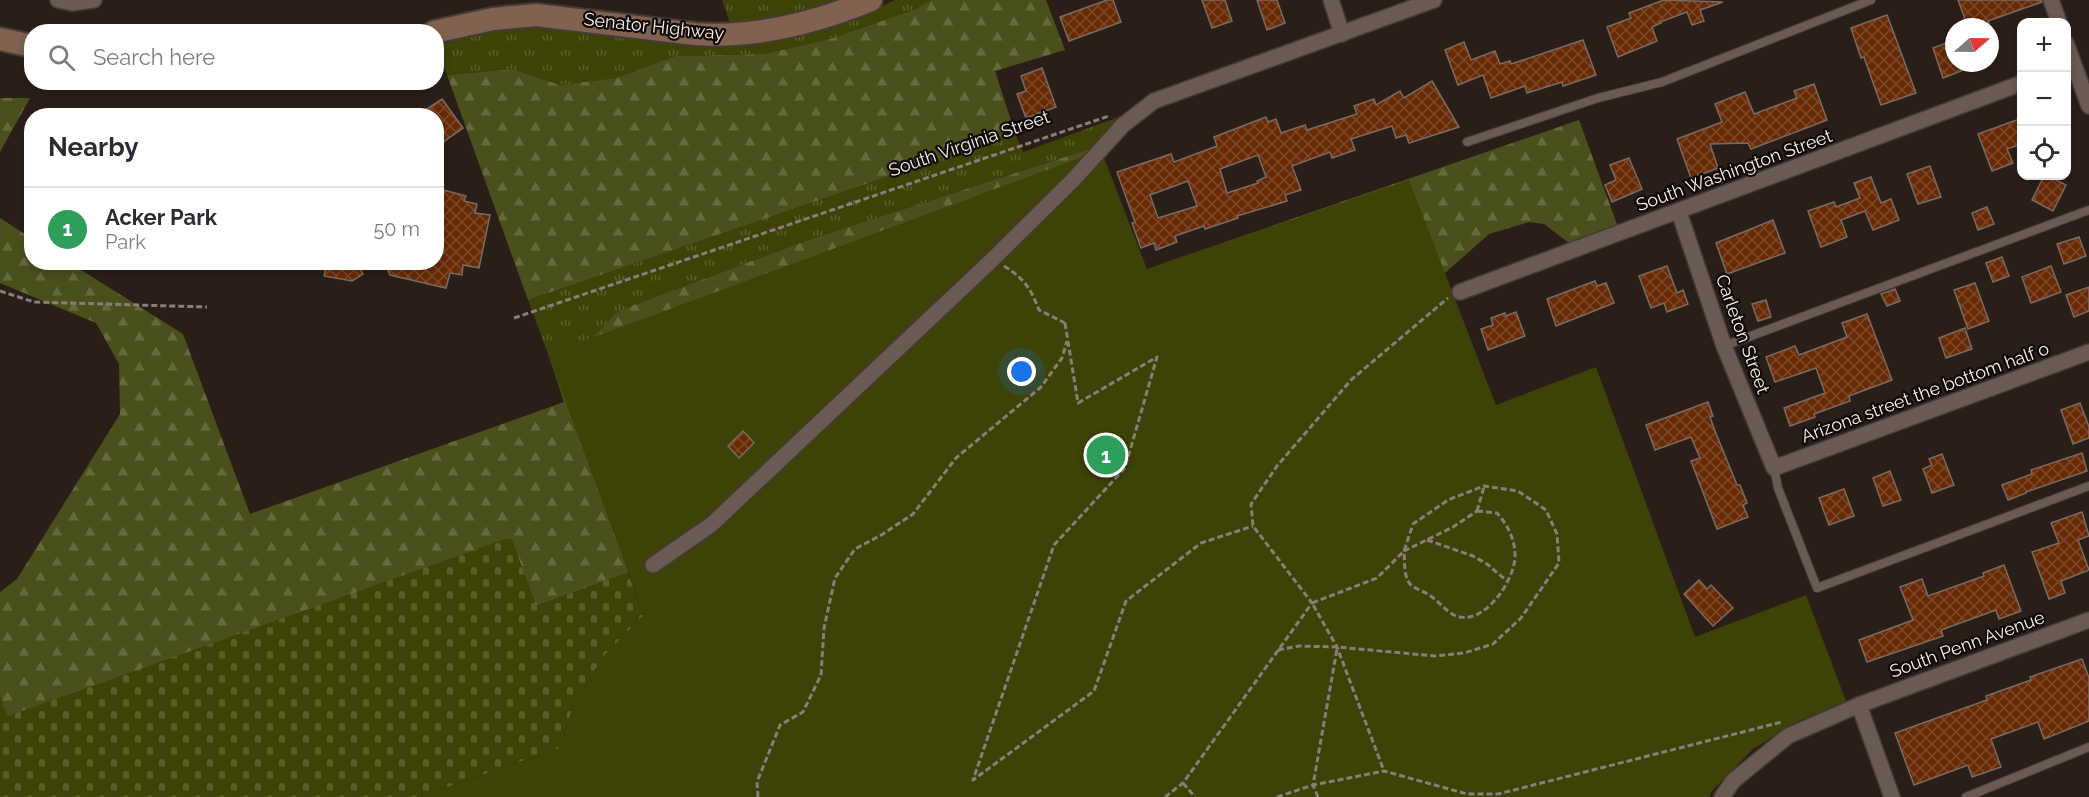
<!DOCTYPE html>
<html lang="en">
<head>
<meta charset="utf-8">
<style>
  body { margin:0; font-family:Raleway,sans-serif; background:#f2f2f3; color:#2b2b33 }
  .controls { position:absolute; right:18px; top:18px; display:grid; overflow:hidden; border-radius:12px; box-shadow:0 3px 9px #0003 }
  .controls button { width:54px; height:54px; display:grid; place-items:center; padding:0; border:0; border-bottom:2px solid #e1e1e2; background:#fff; color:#2b2b33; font:30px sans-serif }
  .compass { position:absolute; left:1945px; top:18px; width:54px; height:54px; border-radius:50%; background:#fff; box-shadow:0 3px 9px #0003; rotate:70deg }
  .you { position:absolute; left:1022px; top:372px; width:21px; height:21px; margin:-15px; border:4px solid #fff; border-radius:50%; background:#1a73e8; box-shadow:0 0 0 9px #1a73e833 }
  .badge { display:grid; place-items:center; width:39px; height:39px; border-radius:50%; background:#885876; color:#fff; font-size:20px; font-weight:700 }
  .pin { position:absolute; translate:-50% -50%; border:3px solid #fff; box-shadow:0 2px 6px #0006 }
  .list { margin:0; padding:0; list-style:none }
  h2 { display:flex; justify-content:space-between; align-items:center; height:78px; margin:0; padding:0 24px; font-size:26px }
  h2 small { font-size:20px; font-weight:400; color:#7c7c81 }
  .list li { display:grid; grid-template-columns:39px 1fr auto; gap:18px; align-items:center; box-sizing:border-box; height:84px; padding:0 24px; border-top:2px solid #e1e1e2 }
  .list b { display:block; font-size:22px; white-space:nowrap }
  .list p { margin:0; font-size:20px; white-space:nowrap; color:#7c7c81 }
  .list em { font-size:20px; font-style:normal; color:#7c7c81 }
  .icon { flex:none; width:33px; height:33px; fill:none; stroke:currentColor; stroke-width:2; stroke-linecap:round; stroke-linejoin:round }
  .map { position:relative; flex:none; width:2089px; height:797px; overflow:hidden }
  .search { position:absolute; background:#fff; box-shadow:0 3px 9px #0003; left:24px; top:24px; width:420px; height:66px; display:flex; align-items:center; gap:15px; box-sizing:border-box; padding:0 21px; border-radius:24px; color:#7c7c81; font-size:22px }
  .panel { position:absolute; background:#fff; box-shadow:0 3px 9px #0003; left:24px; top:108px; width:420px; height:162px; border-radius:24px }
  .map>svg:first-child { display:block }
  .grass { fill:url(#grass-tufts) }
  .forest { fill:url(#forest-firs) }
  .cemetery { fill:url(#cemetery-stones) }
  .green { fill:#3d4206 }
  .building { fill:url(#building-cross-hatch); stroke:#7a6b64; stroke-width:1.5; fill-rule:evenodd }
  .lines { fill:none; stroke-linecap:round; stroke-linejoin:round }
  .lane-casing { stroke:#453b37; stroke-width:10 }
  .street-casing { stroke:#453b37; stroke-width:18 }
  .secondary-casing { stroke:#453b37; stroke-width:26 }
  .path { stroke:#897e79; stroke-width:3; stroke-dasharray:6 3; stroke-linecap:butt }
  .lane { stroke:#695a53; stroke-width:8 }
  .street { stroke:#695a53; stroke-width:15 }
  .secondary { stroke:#81614f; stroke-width:22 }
  .labels { text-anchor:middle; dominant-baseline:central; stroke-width:4.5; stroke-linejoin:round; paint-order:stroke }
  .street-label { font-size:18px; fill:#f9f0ec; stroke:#0f0907 }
</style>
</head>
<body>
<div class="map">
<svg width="2089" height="797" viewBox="0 0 2089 797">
  <defs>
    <pattern id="grass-tufts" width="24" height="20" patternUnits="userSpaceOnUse" patternTransform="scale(1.5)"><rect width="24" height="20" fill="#3d4206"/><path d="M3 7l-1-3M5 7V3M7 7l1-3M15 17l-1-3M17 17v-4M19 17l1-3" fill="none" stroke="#5a5e2a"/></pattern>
    <pattern id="forest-firs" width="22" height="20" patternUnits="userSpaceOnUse" patternTransform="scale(1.5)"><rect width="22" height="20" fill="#4a501b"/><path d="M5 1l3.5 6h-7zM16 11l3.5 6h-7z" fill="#656a3c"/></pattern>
    <pattern id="cemetery-stones" width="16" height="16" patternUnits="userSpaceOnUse" patternTransform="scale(1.5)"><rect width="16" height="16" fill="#3d4206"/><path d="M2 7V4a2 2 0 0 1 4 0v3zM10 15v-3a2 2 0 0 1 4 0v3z" fill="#5a5e2a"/></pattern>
    <pattern id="building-cross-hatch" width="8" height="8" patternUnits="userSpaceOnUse" patternTransform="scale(1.5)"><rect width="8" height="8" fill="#672a04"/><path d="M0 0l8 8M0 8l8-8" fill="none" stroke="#7e4929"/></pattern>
  </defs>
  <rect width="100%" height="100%" fill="#2a1e18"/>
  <!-- grass -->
  <g class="grass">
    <polygon points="722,0 840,0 768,20 730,23"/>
    <polygon points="895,0 931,0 916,9 830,39 764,54 675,56 616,78 560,85 512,69 447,75 437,46 494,29 533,27 702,44 870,12"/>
    <polygon points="1130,113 1099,146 811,239 618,311 593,337 548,354 528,300 1015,133 1023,152"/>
  </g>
  <!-- forest -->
  <g class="forest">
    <polygon points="931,0 1046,0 1065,50 995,71 1015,133 528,300 447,75 512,69 560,85 616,78 675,56 764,54 830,39 916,9"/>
    <polygon points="0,98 30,98 0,152"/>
    <polygon points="1579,120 1618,227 1569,243 1544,224 1529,222 1489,234 1445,273 1147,269"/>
    <polygon points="1099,146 645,539 628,573 536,606 511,538 7,717 0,697 0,592 17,579 120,414 119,364 96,323 0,283 0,218 31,238 32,262 70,263 183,334 250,514 564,402 548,354 593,337 618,311 811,239"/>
  </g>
  <!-- cemetery -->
  <polygon class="cemetery" points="511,537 536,606 628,573 644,615 603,657 573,706 560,748 420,797 0,797 0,697 8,716"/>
  <!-- green -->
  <polygon class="green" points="1101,150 1147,269 1409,180 1496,405 1596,367 1695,637 1806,595 1846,701 1799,721 1753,749 1712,791 1709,797 420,797 560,748 573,706 603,657 644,615 548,354"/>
  <!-- building -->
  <g class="building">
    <polygon points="1107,0 1113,0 1121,22 1069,41 1060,17"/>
    <polygon points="1202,0 1225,0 1232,21 1212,28"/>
    <polygon points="1257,0 1277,0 1285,23 1267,30"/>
    <polygon points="1664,0 1723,2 1700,10 1704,21 1692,25 1687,12 1660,22 1661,23 1652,27 1657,41 1618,57 1607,27 1631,18 1629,13"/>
    <polygon points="1958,0 2041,0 2042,2 1988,21 1990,27 1968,27"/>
    <polygon points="1887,15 1916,93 1881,105 1864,57 1861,58 1851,28"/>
    <polygon points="1583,40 1596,75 1563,86 1562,82 1527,93 1525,86 1491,98 1483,75 1458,85 1445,50 1464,42 1471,60 1495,51 1500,64 1510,61 1511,64"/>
    <polygon points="1954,40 1954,63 1979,64 1943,78 1933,48"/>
    <polygon points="1042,68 1056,107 1026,118 1017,94 1026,91 1021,76"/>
    <path d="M1432 81 1459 127 1409 143 1406 135 1396 138 1392 126 1351 139 1355 150 1332 158 1330 152 1292 166 1301 190 1285 195 1287 201 1237 216 1238 218 1205 229 1204 226 1175 236 1177 242 1156 250 1154 243 1141 248 1132 223 1135 222 1117 172 1171 154 1174 162 1217 146 1214 137 1266 117 1268 122 1276 119 1281 133 1305 125 1307 130 1357 114 1354 106 1374 99 1376 105 1400 91 1404 98ZM1258 155 1266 177 1257 181 1258 183 1227 193 1220 169ZM1188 181 1197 206 1158 218 1150 195Z"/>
    <polygon points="1814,84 1827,120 1751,149 1748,143 1710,144 1718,168 1691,178 1677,139 1722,122 1715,104 1745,92 1754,114 1797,98 1794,91"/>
    <polygon points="442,99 463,128 436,147 436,116 416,116"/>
    <polygon points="2022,118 2022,144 2007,149 2013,163 1992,171 1978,134"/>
    <polygon points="1629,158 1642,189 1612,202 1605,185 1616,180 1610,165"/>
    <polygon points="1930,166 1941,197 1918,204 1907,174"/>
    <polygon points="2044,176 2048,176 2066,185 2053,211 2032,200"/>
    <polygon points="1871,177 1881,203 1891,199 1899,220 1873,230 1865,211 1841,220 1847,237 1821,247 1808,211 1834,202 1836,207 1860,198 1854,183"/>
    <polygon points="436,188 466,196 464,201 477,204 475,213 490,215 479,268 463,265 462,275 450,273 446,288 390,275 384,262 436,262"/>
    <polygon points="1987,207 1994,224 1978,230 1972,213"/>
    <polygon points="1773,220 1785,253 1727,274 1716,243"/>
    <polygon points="2079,237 2086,256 2064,264 2057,244"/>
    <polygon points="2002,257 2009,276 1993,282 1986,263"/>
    <polygon points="327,262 356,262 363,274 352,281 324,276"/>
    <polygon points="1667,266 1677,293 1683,290 1688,304 1667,312 1664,303 1651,308 1639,276"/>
    <polygon points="2051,266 2061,292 2031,303 2022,277"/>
    <polygon points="1595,281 1597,286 1606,283 1614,303 1556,326 1547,299"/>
    <polygon points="1975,283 1989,321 1968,329 1954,290"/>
    <polygon points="2089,287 2089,311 2074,317 2066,295"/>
    <polygon points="1895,289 1900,301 1887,306 1881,294"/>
    <polygon points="1766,300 1771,317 1758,321 1752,304"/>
    <polygon points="1516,312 1525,336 1488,350 1481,329 1493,325 1491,318 1505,313 1506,316"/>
    <polygon points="1867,314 1892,380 1849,396 1850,401 1814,414 1815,417 1790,426 1784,408 1825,393 1816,368 1775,382 1766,357 1795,346 1799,355 1847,337 1842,323"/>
    <polygon points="1965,328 1972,349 1946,358 1939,338"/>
    <polygon points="1708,402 1713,416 1710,417 1715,431 1737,485 1740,485 1747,503 1743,505 1748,517 1717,529 1691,461 1700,458 1691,437 1655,450 1646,425"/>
    <polygon points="2080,403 2089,427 2089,438 2073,444 2061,410"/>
    <polygon points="743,431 754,443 739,458 728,446"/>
    <polygon points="2082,453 2087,471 2026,492 2026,493 2008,500 2002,485 2032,474 2031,470"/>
    <polygon points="1942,454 1954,485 1932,493 1923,469 1932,465 1929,459"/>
    <polygon points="1890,471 1901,500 1883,506 1873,478"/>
    <polygon points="1844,489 1854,516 1829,525 1819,498"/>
    <polygon points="2082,512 2089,536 2078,540 2089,570 2061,581 2065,593 2049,599 2032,552 2059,543 2051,523"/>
    <polygon points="2004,565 2021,611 1999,619 1996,610 1941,630 1943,636 1867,662 1859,640 1913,620 1900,587 1922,579 1928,596 1984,576 1983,573"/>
    <polygon points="1699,580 1707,589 1711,585 1733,608 1713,626 1684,594"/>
    <polygon points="2082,659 2089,678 2089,721 2044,739 2038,722 1991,739 2001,767 1972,777 1968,765 1914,785 1895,733 1987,700 1986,696 2031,680 2030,677"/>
  </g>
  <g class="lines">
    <defs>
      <g id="lane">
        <polyline points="1467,142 1598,98 1662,82 1871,0"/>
        <polyline points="1724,346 2089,210"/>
        <polyline points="1774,468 1778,488 1817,588 2089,486"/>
        <polyline points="1966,797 2089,747"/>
      </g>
      <g id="street">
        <polyline points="58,0 72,3 94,0"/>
        <polyline points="1331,0 1342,34"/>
        <polyline points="2051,0 2059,22"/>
        <polyline points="2066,43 2089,106"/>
        <polyline points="1679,212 1724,346 1774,468 2089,352"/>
        <polyline points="1460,292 2022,83"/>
        <polyline points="653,565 712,524 993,259 1073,180 1123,125 1154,101 1434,0"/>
        <polyline points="1859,705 1892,797"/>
        <polyline points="1722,797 1733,781 1788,736 1859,705 2089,620"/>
      </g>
      <g id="secondary">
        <path d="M434 32 493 19 536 15 695 34C755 38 815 23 871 0"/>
        <polyline points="0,39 32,46"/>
      </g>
    </defs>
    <!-- lane casing -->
    <use href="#lane" class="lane-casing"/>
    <!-- street casing -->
    <use href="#street" class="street-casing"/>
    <!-- secondary casing -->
    <use href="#secondary" class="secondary-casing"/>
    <!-- path -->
    <g class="path">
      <path d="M1004 266C1024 278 1031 289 1039 310L1065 323"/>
      <polyline points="0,291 34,302 207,307"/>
      <polyline points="514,318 1109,116"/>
      <polyline points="1065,323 1078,403 1157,357 1125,468 1054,545 973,780 1094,691 1126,601 1201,543 1253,526"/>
      <path d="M1477 511 1497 513C1507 524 1515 539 1515 555 1516 579 1483 629 1454 615 1446 611 1439 602 1432 597 1426 592 1418 590 1412 586 1403 579 1405 561 1404 551L1453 527Z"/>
      <polyline points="1477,511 1484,487"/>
      <polyline points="1427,540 1473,556 1487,564 1507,581"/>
      <polyline points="1278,650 1299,646 1337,647 1435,656 1464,653 1493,644 1521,618 1559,563 1557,534 1546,510 1518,491 1484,486 1448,500 1413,524 1404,551 1377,578 1312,603 1337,647 1384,771"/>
      <polyline points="1183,783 1195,797"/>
      <polyline points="758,797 757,782 780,725 803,712 821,675 824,628 835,578 855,549 883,534 913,514 956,458 1041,387 1062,358 1067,341"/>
      <polyline points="1165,797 1183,783 1312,603 1253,526 1251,504 1277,466 1351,380 1448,298"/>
      <polyline points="1277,797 1313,785 1384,771 1467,794 1498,794 1782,722"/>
      <polyline points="1318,797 1313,785 1337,649"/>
    </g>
    <!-- lane -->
    <use href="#lane" class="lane"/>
    <!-- street -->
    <use href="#street" class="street"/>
    <!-- secondary -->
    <use href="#secondary" class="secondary"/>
  </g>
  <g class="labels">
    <!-- street labels -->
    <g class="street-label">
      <text transform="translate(654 26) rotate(6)">Senator Highway</text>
      <text transform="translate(969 143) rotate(-19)">South Virginia Street</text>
      <text transform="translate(1734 170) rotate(-20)">South Washington Street</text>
      <text transform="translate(1743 334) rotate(70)">Carleton Street</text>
      <text transform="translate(1925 392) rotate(-20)">Arizona street the bottom half o</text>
      <text transform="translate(1967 644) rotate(-20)">South Penn Avenue</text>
    </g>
  </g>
</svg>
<div class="controls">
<button>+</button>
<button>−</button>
<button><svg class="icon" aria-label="locate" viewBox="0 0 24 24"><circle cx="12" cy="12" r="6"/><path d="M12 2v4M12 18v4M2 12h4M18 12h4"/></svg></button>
</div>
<svg class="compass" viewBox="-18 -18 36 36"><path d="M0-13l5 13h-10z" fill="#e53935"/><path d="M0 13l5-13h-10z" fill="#7c7c81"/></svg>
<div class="you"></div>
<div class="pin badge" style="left:1106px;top:455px;background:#2e9e5b">1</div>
<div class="search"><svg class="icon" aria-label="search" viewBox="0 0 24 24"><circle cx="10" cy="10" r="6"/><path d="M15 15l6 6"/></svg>Search here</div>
<section class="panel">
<h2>Nearby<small></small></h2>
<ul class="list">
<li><span class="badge" style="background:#2e9e5b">1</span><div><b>Acker Park</b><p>Park</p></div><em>50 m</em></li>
</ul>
</section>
</div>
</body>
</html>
